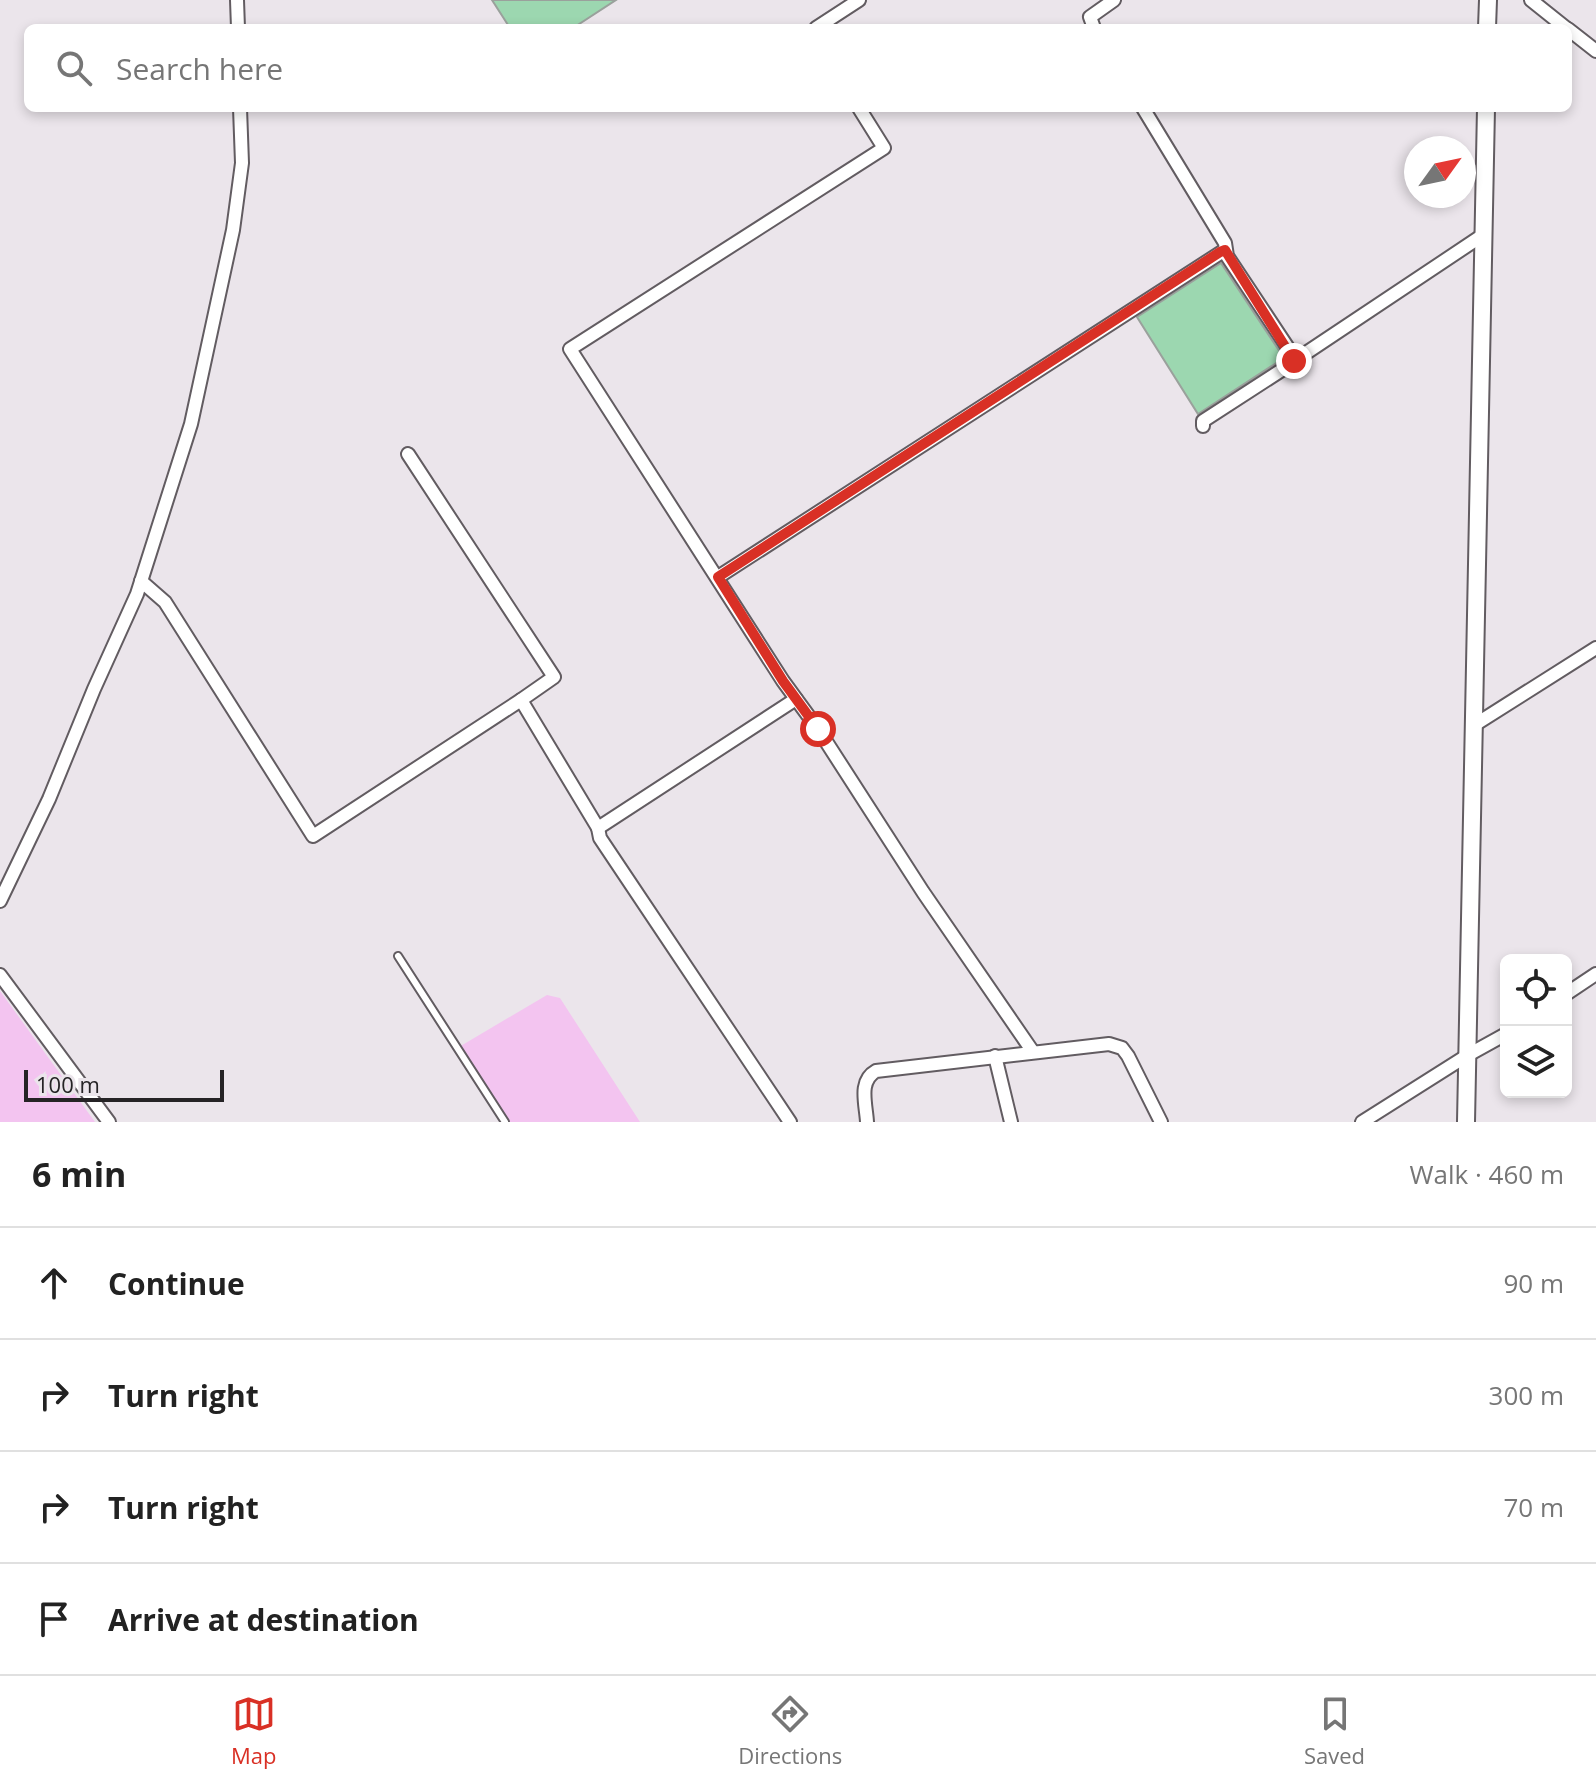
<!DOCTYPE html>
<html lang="en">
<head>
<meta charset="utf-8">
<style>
  body { margin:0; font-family:"Open Sans",sans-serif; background:#f6f6f6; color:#222 }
  .controls { position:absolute; right:24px; bottom:24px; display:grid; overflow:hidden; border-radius:12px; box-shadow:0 4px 12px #0003 }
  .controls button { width:72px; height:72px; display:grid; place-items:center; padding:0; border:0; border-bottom:2px solid #e0e0e0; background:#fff; color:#222; font:40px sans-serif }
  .compass { position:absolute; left:1404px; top:136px; width:72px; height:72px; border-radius:50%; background:#fff; box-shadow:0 4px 12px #0003; rotate:57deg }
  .scale { position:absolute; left:24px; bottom:20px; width:200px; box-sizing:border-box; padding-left:8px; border:4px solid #252325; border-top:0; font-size:22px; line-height:28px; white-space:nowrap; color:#252325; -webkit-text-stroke:6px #ebe5eb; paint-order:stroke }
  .stop { position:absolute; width:24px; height:24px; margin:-18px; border:6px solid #d93025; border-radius:50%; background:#fff }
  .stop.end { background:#d93025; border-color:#fff; box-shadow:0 2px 8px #0008 }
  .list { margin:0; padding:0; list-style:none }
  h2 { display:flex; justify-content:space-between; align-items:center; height:104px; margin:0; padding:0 32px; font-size:34px }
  h2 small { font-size:26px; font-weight:400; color:#767676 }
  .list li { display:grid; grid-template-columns:52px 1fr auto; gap:24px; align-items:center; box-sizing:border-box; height:112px; padding:0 32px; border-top:2px solid #e0e0e0 }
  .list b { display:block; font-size:30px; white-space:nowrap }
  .list em { font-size:26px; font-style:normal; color:#767676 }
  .icon { flex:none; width:44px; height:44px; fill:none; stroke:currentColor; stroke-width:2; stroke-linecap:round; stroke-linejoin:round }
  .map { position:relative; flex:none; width:1596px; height:1122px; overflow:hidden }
  .search { position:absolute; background:#fff; box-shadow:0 4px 12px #0003; left:24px; right:24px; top:24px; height:88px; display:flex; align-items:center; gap:20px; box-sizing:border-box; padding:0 28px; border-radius:12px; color:#767676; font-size:30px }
  .sheet { height:552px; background:#fff }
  nav { display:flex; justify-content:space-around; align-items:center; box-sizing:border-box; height:112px; border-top:2px solid #e0e0e0; background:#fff; font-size:22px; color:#767676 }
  nav a { display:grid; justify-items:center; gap:4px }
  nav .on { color:#d93025 }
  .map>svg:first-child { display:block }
  .green { fill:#f3c4f0 }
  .building { fill:#9cd7b0; stroke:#9aa19c; stroke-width:2 }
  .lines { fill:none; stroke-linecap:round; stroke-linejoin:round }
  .lane-casing { stroke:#625c61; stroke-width:10 }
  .street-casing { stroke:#625c61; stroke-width:16 }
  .secondary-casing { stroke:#625c61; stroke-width:20 }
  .lane { stroke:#fff; stroke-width:6 }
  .street { stroke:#fff; stroke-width:12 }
  .secondary { stroke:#fff; stroke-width:16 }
  .route { stroke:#d93025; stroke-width:10 }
</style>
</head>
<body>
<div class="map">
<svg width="1596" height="1122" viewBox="0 0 1596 1122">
  <rect width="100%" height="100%" fill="#ebe5eb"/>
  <!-- green -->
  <g class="green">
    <polygon points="0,991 95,1122 0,1122"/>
    <polygon points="547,995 560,998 640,1122 509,1122 459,1047"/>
  </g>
  <!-- building -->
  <g class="building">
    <polygon points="492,0 616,0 573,28 510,28"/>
    <polygon points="1221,263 1284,358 1198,414 1137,317"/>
  </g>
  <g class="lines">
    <defs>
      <polyline id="lane" points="398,956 505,1122"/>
      <g id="street">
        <polyline points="237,0 238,28"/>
        <polyline points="1531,0 1566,28"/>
        <polyline points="816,28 859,0"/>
        <polyline points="1094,28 1090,17 1114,0"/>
        <polyline points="1568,29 1596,51"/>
        <polyline points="859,108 884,148 570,349 783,681 818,729 923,892 1033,1052"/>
        <polyline points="1143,108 1225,243 1227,256 1294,357 1291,364 1203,421 1203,426"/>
        <polyline points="1294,361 1483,235"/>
        <polyline points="408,454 554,677 521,700 598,828 796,699"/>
        <polyline points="718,577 1225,250"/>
        <polyline points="141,581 165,602 313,836 521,700"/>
        <polyline points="1476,724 1596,648"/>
        <polyline points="598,828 600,838 790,1122"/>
        <polyline points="0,901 49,799 94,689 137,594 191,424 233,230 242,163 240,108"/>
        <polyline points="0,975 109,1122"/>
        <polyline points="1566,994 1596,974"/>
        <polyline points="995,1056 1011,1122"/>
        <path d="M867 1122C866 1104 858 1081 876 1071L1109 1044 1122 1048 1128 1056 1161 1122"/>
        <polyline points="1362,1122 1468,1055 1506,1034"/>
      </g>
      <g id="secondary">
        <polyline points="1487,28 1488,0"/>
        <path d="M1466 1122C1474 784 1480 446 1486 108"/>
      </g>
    </defs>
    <!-- lane casing -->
    <use href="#lane" class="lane-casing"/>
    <!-- street casing -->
    <use href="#street" class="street-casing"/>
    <!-- secondary casing -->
    <use href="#secondary" class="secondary-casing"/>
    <!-- lane -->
    <use href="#lane" class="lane"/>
    <!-- street -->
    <use href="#street" class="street"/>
    <!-- secondary -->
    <use href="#secondary" class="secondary"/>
  </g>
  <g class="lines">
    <!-- route -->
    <polyline class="route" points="818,729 783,681 718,577 1220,252 1225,250 1294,361"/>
  </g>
</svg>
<div class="controls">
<button><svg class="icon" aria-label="locate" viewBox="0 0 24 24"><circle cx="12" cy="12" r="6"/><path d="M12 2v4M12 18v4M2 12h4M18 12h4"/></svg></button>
<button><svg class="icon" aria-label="layers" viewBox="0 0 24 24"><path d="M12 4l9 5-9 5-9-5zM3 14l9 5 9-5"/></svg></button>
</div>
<svg class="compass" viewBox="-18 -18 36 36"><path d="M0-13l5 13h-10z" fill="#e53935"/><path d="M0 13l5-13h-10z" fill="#767676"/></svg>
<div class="scale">100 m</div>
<div class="stop" style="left:818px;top:729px"></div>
<div class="stop end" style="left:1294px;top:361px"></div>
<div class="search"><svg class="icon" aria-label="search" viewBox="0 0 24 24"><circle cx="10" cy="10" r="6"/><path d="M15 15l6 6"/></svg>Search here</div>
</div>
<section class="sheet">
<h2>6 min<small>Walk · 460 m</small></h2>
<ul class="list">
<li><svg class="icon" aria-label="ahead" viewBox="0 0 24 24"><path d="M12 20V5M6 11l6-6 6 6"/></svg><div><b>Continue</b></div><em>90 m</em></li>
<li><svg class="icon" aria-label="right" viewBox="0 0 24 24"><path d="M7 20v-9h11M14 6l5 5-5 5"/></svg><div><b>Turn right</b></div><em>300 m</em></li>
<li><svg class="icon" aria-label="right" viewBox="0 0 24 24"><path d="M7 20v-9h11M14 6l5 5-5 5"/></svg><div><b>Turn right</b></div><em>70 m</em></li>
<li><svg class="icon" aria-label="arrive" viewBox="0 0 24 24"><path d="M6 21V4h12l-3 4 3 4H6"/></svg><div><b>Arrive at destination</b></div></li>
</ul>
</section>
<nav>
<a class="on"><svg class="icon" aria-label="map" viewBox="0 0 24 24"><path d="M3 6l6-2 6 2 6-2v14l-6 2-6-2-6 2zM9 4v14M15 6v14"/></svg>Map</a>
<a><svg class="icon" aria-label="directions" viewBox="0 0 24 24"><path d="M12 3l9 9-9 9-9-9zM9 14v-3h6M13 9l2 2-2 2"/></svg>Directions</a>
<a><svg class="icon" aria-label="saved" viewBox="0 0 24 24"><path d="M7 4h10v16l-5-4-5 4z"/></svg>Saved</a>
</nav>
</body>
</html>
